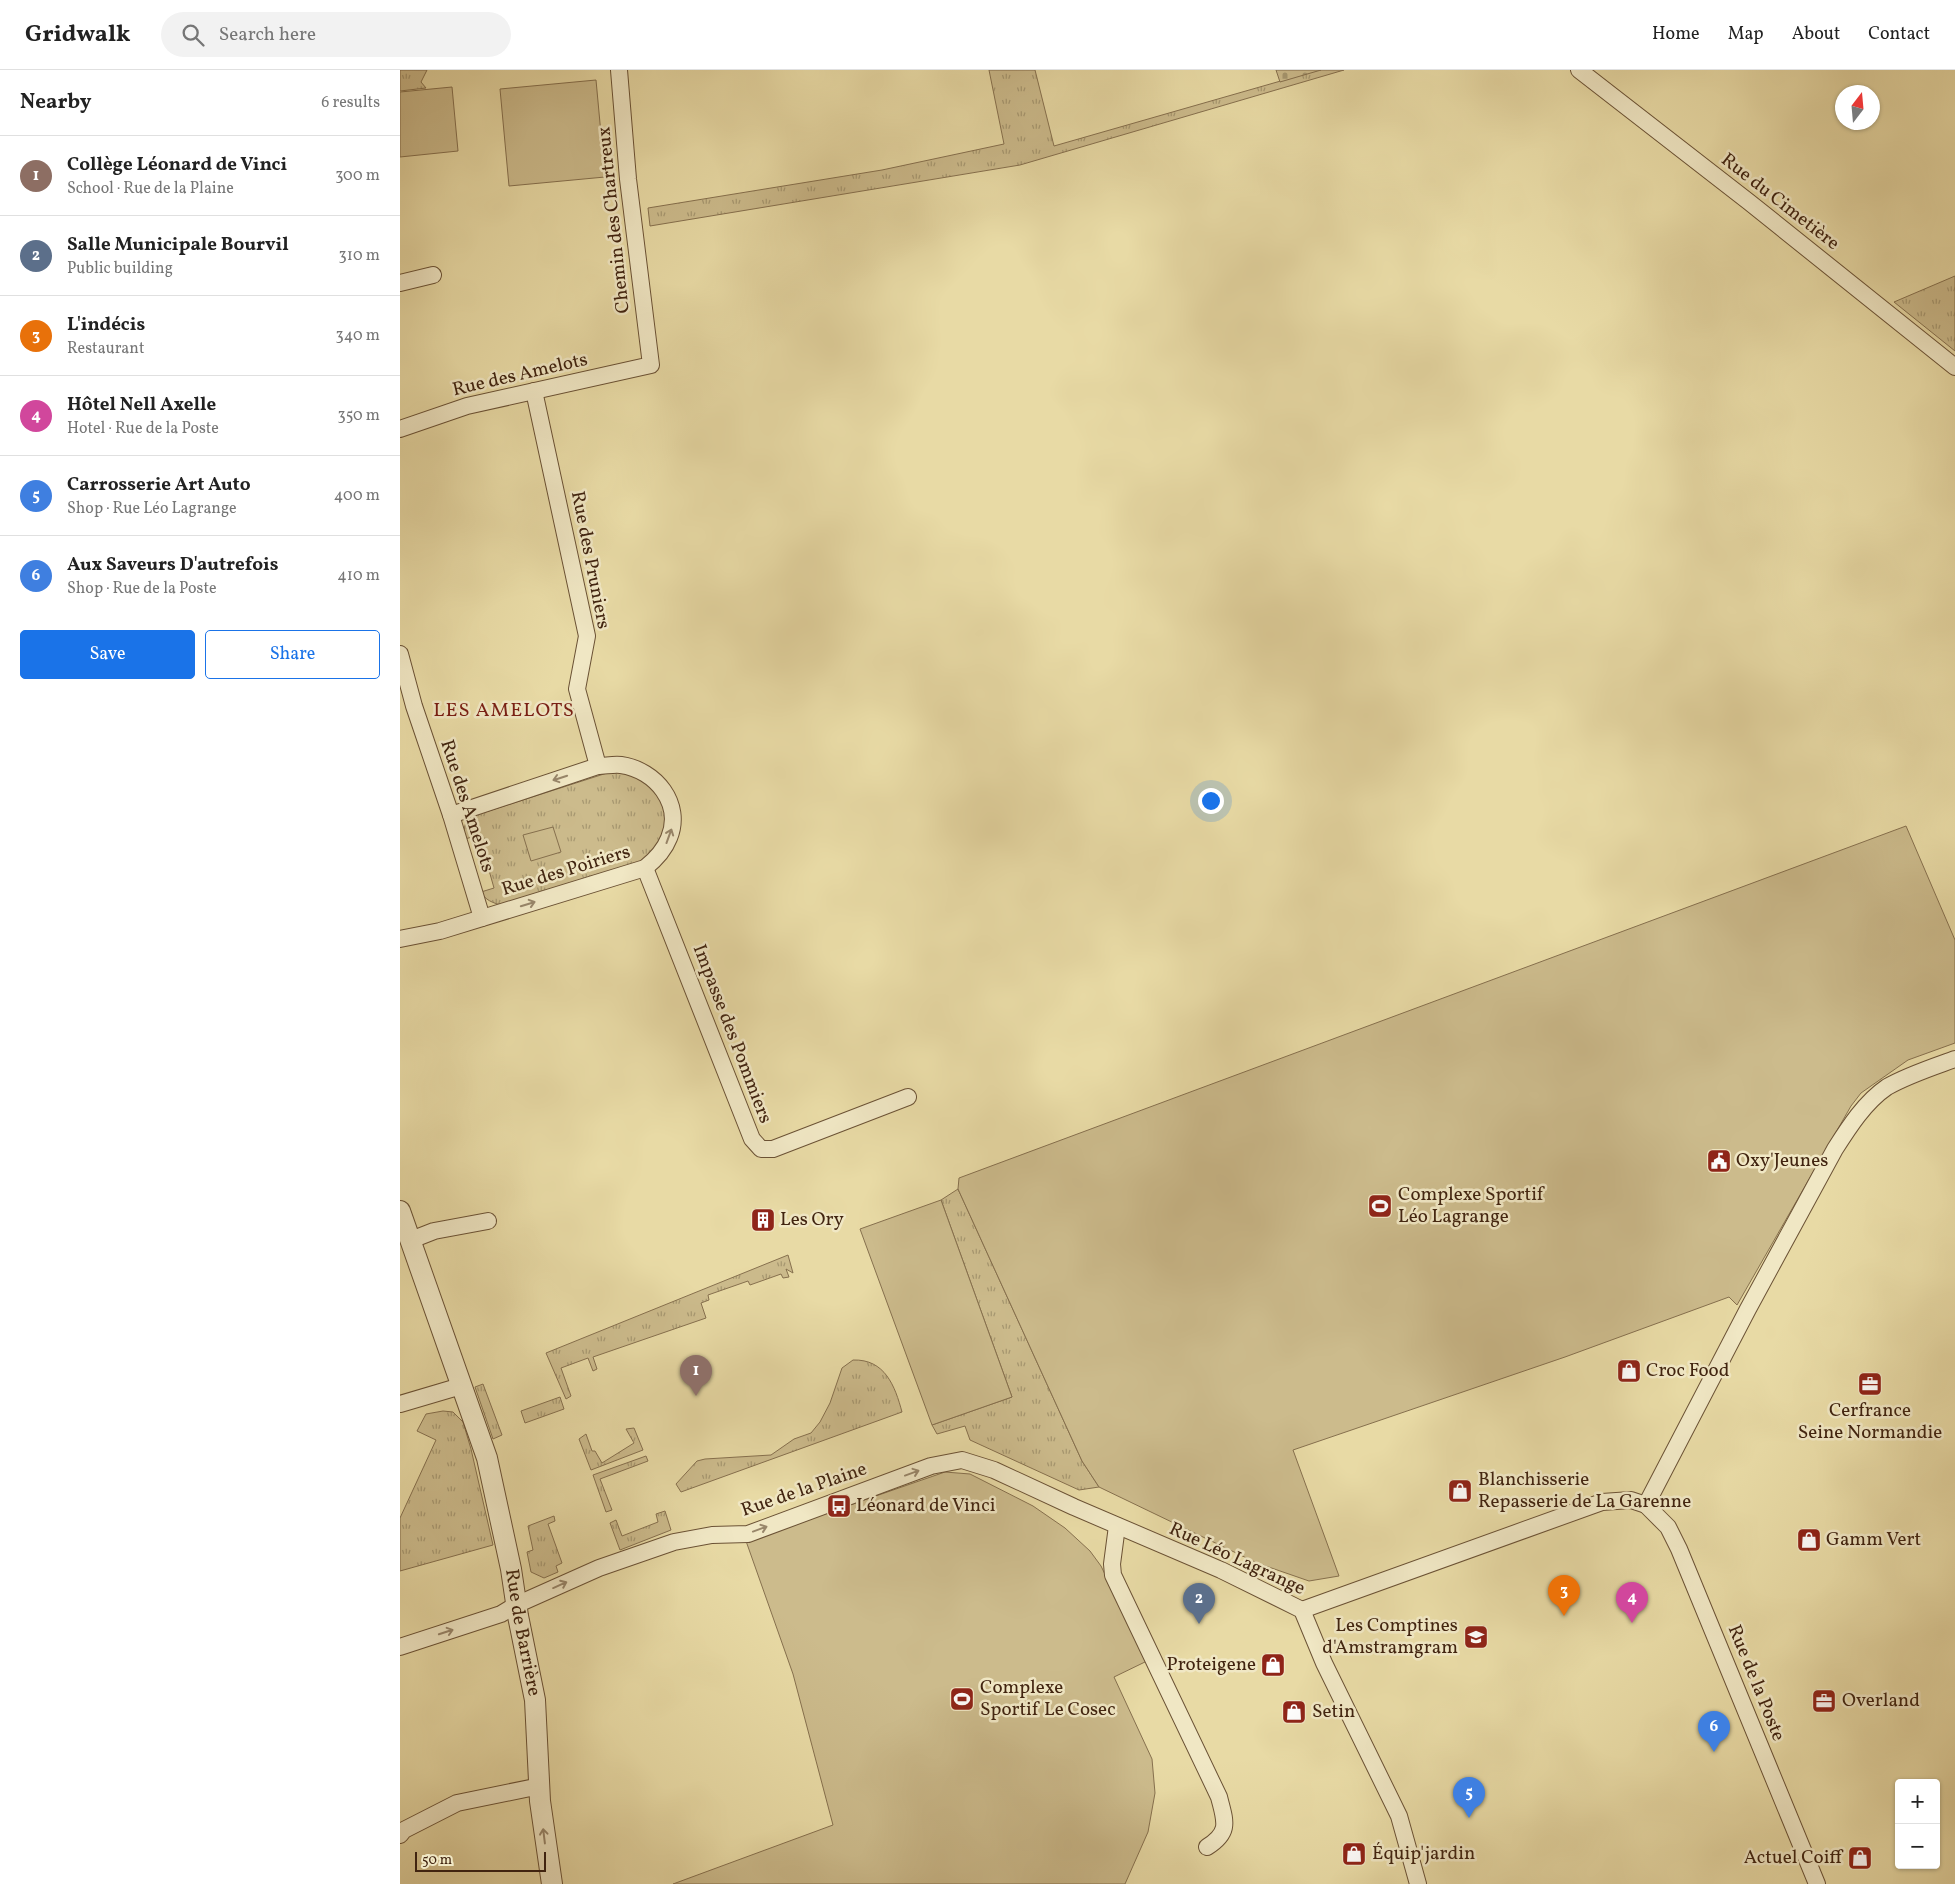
<!DOCTYPE html>
<html lang="en">
<head>
<meta charset="utf-8">
<style>
  body { margin:0; font-family:Vollkorn,serif; background:#f2f2f2; color:#222 }
  .controls { position:absolute; right:15px; bottom:15px; display:grid; overflow:hidden; border-radius:5px; box-shadow:0 1px 4px #0004 }
  .controls button { width:45px; height:45px; display:grid; place-items:center; padding:0; border:0; border-bottom:1px solid #e0e0e0; background:#fff; color:#222; font:25px sans-serif }
  .compass { position:absolute; left:1435px; top:15px; width:45px; height:45px; border-radius:50%; background:#fff; box-shadow:0 1px 4px #0004; rotate:16deg }
  .scale { position:absolute; left:15px; bottom:12px; width:131px; box-sizing:border-box; padding-left:5px; border:2px solid #412410; border-top:0; font-size:14px; line-height:18px; white-space:nowrap; color:#412410; -webkit-text-stroke:4px #f0e7c4; paint-order:stroke }
  .you { position:absolute; left:810px; top:730px; width:18px; height:18px; margin:-12px; border:4px solid #fff; border-radius:50%; background:#1a73e8; box-shadow:0 0 0 8px #1a73e833 }
  .badge { display:grid; place-items:center; width:32px; height:32px; border-radius:50%; background:#1a73e8; color:#fff; font-size:16px; font-weight:700 }
  .pin { position:absolute; translate:-50% -41px; filter:drop-shadow(0 1px 2px #0008) }
  .pin::after { content:''; position:absolute; top:26px; width:18px; height:15px; background:inherit; clip-path:polygon(0 0,100% 0,50% 100%) }
  .list { margin:0; padding:0; list-style:none }
  h2 { display:flex; justify-content:space-between; align-items:center; height:65px; margin:0; padding:0 20px; font-size:21px }
  h2 small { font-size:16px; font-weight:400; color:#767676 }
  .list li { display:grid; grid-template-columns:32px 1fr auto; gap:15px; align-items:center; box-sizing:border-box; height:80px; padding:0 20px; border-top:1px solid #e0e0e0 }
  .list b { display:block; font-size:19px; white-space:nowrap }
  .list p { margin:0; font-size:16px; white-space:nowrap; color:#767676 }
  .list em { font-size:16px; font-style:normal; color:#767676 }
  .actions { display:flex; gap:10px; padding:15px 20px }
  .actions a { flex:1; padding:11px 0; border:1px solid #1a73e8; border-radius:5px; text-align:center; font-size:18px; color:#1a73e8 }
  .actions .main { background:#1a73e8; color:#fff }
  .icon { flex:none; width:28px; height:28px; fill:none; stroke:currentColor; stroke-width:2; stroke-linecap:round; stroke-linejoin:round }
  .map { position:relative; flex:none; width:1555px; height:1814px; overflow:hidden }
  header { display:flex; align-items:center; gap:30px; box-sizing:border-box; height:70px; padding:0 25px; background:#fff; border-bottom:1px solid #e0e0e0 }
  header strong { font-size:24px }
  nav { display:flex; gap:28px; margin-inline-start:auto; font-size:18px }
  .search { width:350px; height:45px; background:#f2f2f2; display:flex; align-items:center; gap:12px; box-sizing:border-box; padding:0 18px; border-radius:28px; color:#767676; font-size:19px }
  main { display:flex }
  aside { flex:1; background:#fff }
  .map>svg:first-child { display:block }
  .grass { fill:url(#grass-tufts); stroke:#86704e }
  .cemetery { fill:url(#cemetery-stones); stroke:#86704e }
  .pitch { fill:#ccbb8c; stroke:#86704e }
  .lines { fill:none; stroke-linecap:round; stroke-linejoin:round }
  .minor-casing { stroke:#6b5235; stroke-width:18 }
  .tertiary-casing { stroke:#6b5235; stroke-width:22 }
  .minor { stroke:#f0e7c4; stroke-width:16 }
  .tertiary { stroke:#f0e7c4; stroke-width:20 }
  .oneway { stroke:#98866a }
  .labels { text-anchor:middle; dominant-baseline:central; stroke-width:5; stroke-linejoin:round; paint-order:stroke }
  .street-label { font-size:19px; fill:#412410; stroke:#f0e7c4 }
  .poi-label { font-size:19px; fill:#412410; stroke:#f0e7c4; text-anchor:start }
  .neighbourhood-label { font-size:20px; letter-spacing:1px; fill:#7a1f14; stroke:#f0e7c4 }
</style>
</head>
<body>
<header>
<strong>Gridwalk</strong>
<div class="search"><svg class="icon" aria-label="search" viewBox="0 0 24 24"><circle cx="10" cy="10" r="6"/><path d="M15 15l6 6"/></svg>Search here</div>
<nav><a>Home</a><a>Map</a><a>About</a><a>Contact</a></nav>
</header>
<main>
<aside>
<h2>Nearby<small>6 results</small></h2>
<ul class="list">
<li><span class="badge" style="background:#8d6e63">1</span><div><b>Collège Léonard de Vinci</b><p>School · Rue de la Plaine</p></div><em>300 m</em></li>
<li><span class="badge" style="background:#5c6f8a">2</span><div><b>Salle Municipale Bourvil</b><p>Public building</p></div><em>310 m</em></li>
<li><span class="badge" style="background:#e8710a">3</span><div><b>L'indécis</b><p>Restaurant</p></div><em>340 m</em></li>
<li><span class="badge" style="background:#d1479c">4</span><div><b>Hôtel Nell Axelle</b><p>Hotel · Rue de la Poste</p></div><em>350 m</em></li>
<li><span class="badge" style="background:#3f7fe0">5</span><div><b>Carrosserie Art Auto</b><p>Shop · Rue Léo Lagrange</p></div><em>400 m</em></li>
<li><span class="badge" style="background:#3f7fe0">6</span><div><b>Aux Saveurs D'autrefois</b><p>Shop · Rue de la Poste</p></div><em>410 m</em></li>
</ul>
<div class="actions"><a class="main">Save</a><a>Share</a></div>
</aside>
<div class="map">
<svg width="1555" height="1814" viewBox="0 0 1555 1814">
  <defs>
    <pattern id="grass-tufts" width="24" height="20" patternUnits="userSpaceOnUse" patternTransform="scale(1.25)"><rect width="24" height="20" fill="#ccbb8c"/><path d="M3 7l-1-3M5 7V3M7 7l1-3M15 17l-1-3M17 17v-4M19 17l1-3" fill="none" stroke="#a79871"/></pattern>
    <pattern id="cemetery-stones" width="16" height="16" patternUnits="userSpaceOnUse" patternTransform="scale(1.25)"><rect width="16" height="16" fill="#ccbb8c"/><path d="M2 7V4a2 2 0 0 1 4 0v3zM10 15v-3a2 2 0 0 1 4 0v3z" fill="#a79871"/></pattern>
  </defs>
  <rect width="100%" height="100%" fill="#e8daa5"/>
  <filter id="stains"><feTurbulence type="fractalNoise" baseFrequency=".004" numOctaves="4"/><feColorMatrix values="0 0 0 0 .2 0 0 0 0 .09 0 0 0 0 .02 0 0 0 .5 -.17"/></filter>
  <radialGradient id="worn" r=".72"><stop offset=".6" stop-color="#630" stop-opacity="0"/><stop offset="1" stop-color="#630" stop-opacity=".3"/></radialGradient>
  <!-- grass -->
  <g class="grass">
    <polygon points="0,0 27,0 21,12 26,18 0,21"/>
    <polygon points="589,0 635,0 654,76 919,0 944,0 620,95 250,156 248,138 482,100 604,74"/>
    <polygon points="1555,206 1555,281 1494,232"/>
    <path d="M229 702 259 720 268 751 260 775 239 793 101 835C93 833 85 830 81 822L94 818 79 765 65 769C63 760 64 754 70 747L207 703Z"/>
    <polygon points="558,1119 682,1391 699,1417 679,1420 570,1370 565,1356 537,1364 532,1355 612,1327 541,1130"/>
    <polygon points="388,1185 393,1203 386,1199 389,1207 383,1208 381,1204 350,1215 348,1211 308,1225 309,1230 301,1233 306,1248 193,1287 197,1299 193,1301 188,1288 161,1298 171,1326 166,1329 146,1283"/>
    <path d="M453 1290C485 1289 495 1316 502 1342L281 1422 276 1414 297 1391 305 1389 371 1385 394 1369 411 1363 420 1352 430 1333 442 1298Z"/>
    <polygon points="83,1314 102,1365 93,1369 75,1317"/>
    <polygon points="160,1327 164,1339 125,1353 121,1341"/>
    <polygon points="43,1341 53,1342 63,1352 71,1379 93,1475 0,1501 0,1448 36,1370 17,1361 26,1344"/>
    <polygon points="234,1358 243,1380 191,1400 179,1369 186,1364 192,1381 195,1381 202,1393 234,1373 226,1359"/>
    <polygon points="246,1386 248,1391 200,1409 212,1440 206,1442 193,1405"/>
    <polygon points="265,1441 271,1460 220,1480 210,1453 216,1450 222,1466 258,1452 256,1444"/>
    <polygon points="154,1446 155,1451 148,1454 162,1493 156,1496 158,1502 144,1508 131,1502 127,1482 133,1480 128,1456"/>
  </g>
  <!-- cemetery -->
  <polygon class="cemetery" points="876,0 921,0 880,12"/>
  <!-- pitch -->
  <g class="pitch">
    <polygon points="196,10 205,107 109,116 100,19"/>
    <polygon points="52,17 58,81 0,87 0,22"/>
    <polygon points="1506,756 1555,870 1555,973 1508,990 1461,1023 1451,1036 1337,1235 1329,1227 1165,1287 893,1380 939,1506 909,1511 857,1493 699,1417 682,1391 558,1119 559,1108"/>
    <polygon points="153,757 161,782 131,791 123,765"/>
    <polygon points="541,1130 612,1327 532,1355 460,1159"/>
    <polygon points="545,1402 570,1404 633,1436 665,1458 690,1481 701,1496 747,1591 714,1607 752,1689 755,1723 748,1762 725,1814 273,1814 433,1755 393,1604 346,1471"/>
  </g>
  <g class="lines">
    <defs>
      <g id="minor">
        <polyline points="1179,0 1349,132 1555,297"/>
        <polyline points="0,213 33,205"/>
        <polyline points="134,321 187,566 177,619 198,696"/>
        <polyline points="0,359 67,336 251,295 228,109 219,0"/>
        <polyline points="0,584 14,636 51,745 82,848"/>
        <polyline points="245,798 352,1069 361,1079 373,1079 508,1027"/>
        <path d="M0 869 40 861 245 798C255 790 264 781 269 768 283 734 256 700 221 695 214 694 205 696 198 696L51 745"/>
        <polyline points="11,1170 34,1161 88,1151"/>
        <polyline points="0,1334 61,1316"/>
        <polyline points="1246,1435 1268,1457 1279,1479 1417,1814"/>
        <path d="M717 1456 712 1494 713 1505 819 1727C825 1751 831 1762 807 1777"/>
        <path d="M902 1540 1202 1432 1231 1430 1246 1435 1348 1239 1435 1079C1449 1057 1465 1032 1487 1017 1508 1005 1533 997 1555 989"/>
        <polyline points="0,1577 101,1544 116,1535 199,1498 274,1472 312,1465 348,1464 531,1396 562,1390 594,1400 674,1437 821,1500 902,1540 924,1593 999,1746 1018,1814"/>
        <polyline points="0,1765 4,1760 57,1733 140,1716"/>
      </g>
      <g id="tertiary">
        <path id="s1" d="M0 1141 87 1388 111 1499 118 1546 135 1630 140 1731 152 1814"/>
      </g>
    </defs>
    <!-- minor casing -->
    <use href="#minor" class="minor-casing"/>
    <!-- tertiary casing -->
    <use href="#tertiary" class="tertiary-casing"/>
    <!-- minor -->
    <use href="#minor" class="minor"/>
    <!-- tertiary -->
    <use href="#tertiary" class="tertiary"/>
  </g>
  <!-- one-way arrows -->
  <defs><path id="oneway-shaft" d="M-6 0H5M1.5-3L5.5 0L1.5 3" fill="none" stroke-width="1.6" stroke-linecap="round" stroke-linejoin="round" transform="scale(1.25)"/></defs>
  <g class="oneway">
    <use href="#oneway-shaft" transform="translate(160 708) rotate(162)"/>
    <use href="#oneway-shaft" transform="translate(269 766) rotate(-70)"/>
    <use href="#oneway-shaft" transform="translate(128 834) rotate(-17)"/>
    <use href="#oneway-shaft" transform="translate(512 1403) rotate(-20)"/>
    <use href="#oneway-shaft" transform="translate(360 1459) rotate(-20)"/>
    <use href="#oneway-shaft" transform="translate(160 1515) rotate(-24)"/>
    <use href="#oneway-shaft" transform="translate(46 1562) rotate(-18)"/>
    <use href="#oneway-shaft" transform="translate(144 1766) rotate(-97)"/>
  </g>
  <!-- icons -->
  <defs>
    <symbol id="civic-square" viewBox="-11 -11 22 22"><rect x="-9" y="-9" width="18" height="18" rx="4" fill="#8f2418" stroke="#f0e7c4"/><path d="M-.6-6.5H3V-4.5H.6V-3L4-1V1h2V6H-6V1h2V-1L-.6-3ZM-1.2 2.5V6h2.4V2.5Z" fill="#fff"/></symbol>
    <symbol id="stadium-square" viewBox="-11 -11 22 22"><rect x="-9" y="-9" width="18" height="18" rx="4" fill="#8f2418" stroke="#f0e7c4"/><path d="M0-5a6.5 5 0 1 0 0 10a6.5 5 0 1 0 0-10ZM-3.5-1.8h7v3.6h-7Z" fill="#fff"/></symbol>
    <symbol id="building-square" viewBox="-11 -11 22 22"><rect x="-9" y="-9" width="18" height="18" rx="4" fill="#8f2418" stroke="#f0e7c4"/><path d="M-4-6H4V6H1V3H-1V6H-4ZM-2.5-4.3h1.7v1.8h-1.7ZM.8-4.3h1.7v1.8H.8ZM-2.5-1h1.7V.8h-1.7ZM.8-1h1.7V.8H.8Z" fill="#fff"/></symbol>
    <symbol id="shop-square" viewBox="-11 -11 22 22"><rect x="-9" y="-9" width="18" height="18" rx="4" fill="#8f2418" stroke="#f0e7c4"/><path d="M-5-2.5h2.3a2.7 3.5 0 0 1 5.4 0H5L5.5 6h-11ZM-1.5-2.5h3a1.5 2.3 0 0 0-3 0Z" fill="#fff"/></symbol>
    <symbol id="office-square" viewBox="-11 -11 22 22"><rect x="-9" y="-9" width="18" height="18" rx="4" fill="#8f2418" stroke="#f0e7c4"/><path d="M-6-3h4V-5.5h4V-3h4V5H-6ZM-1-4.5V-3h2v-1.5ZM-6 0V1H6V0Z" fill="#fff"/></symbol>
    <symbol id="bus-square" viewBox="-11 -11 22 22"><rect x="-9" y="-9" width="18" height="18" rx="4" fill="#8f2418" stroke="#f0e7c4"/><path d="M-5-6H5V4H4V6H2V4H-2V6H-4V4H-5ZM-3.5-4V0h7V-4ZM-3.5 1.2v1.5H-2V1.2ZM2 1.2v1.5H3.5V1.2Z" fill="#fff"/></symbol>
    <symbol id="school-square" viewBox="-11 -11 22 22"><rect x="-9" y="-9" width="18" height="18" rx="4" fill="#8f2418" stroke="#f0e7c4"/><path d="M0-5L7-2L0 1L-7-2ZM-4 1L0 2.5L4 1V4Q0 6-4 4Z" fill="#fff"/></symbol>
  </defs>
  <g fill-rule="evenodd">
    <use href="#civic-square" x="1305" y="1077" width="28" height="28"/>
    <use href="#stadium-square" x="966" y="1122" width="28" height="28"/>
    <use href="#building-square" x="349" y="1136" width="28" height="28"/>
    <use href="#shop-square" x="1215" y="1287" width="28" height="28"/>
    <use href="#office-square" x="1456" y="1300" width="28" height="28"/>
    <use href="#shop-square" x="1046" y="1407" width="28" height="28"/>
    <use href="#bus-square" x="425" y="1422" width="28" height="28"/>
    <use href="#shop-square" x="1395" y="1456" width="28" height="28"/>
    <use href="#school-square" x="1062" y="1553" width="28" height="28"/>
    <use href="#shop-square" x="859" y="1581" width="28" height="28"/>
    <use href="#stadium-square" x="548" y="1615" width="28" height="28"/>
    <use href="#office-square" x="1410" y="1617" width="28" height="28"/>
    <use href="#shop-square" x="880" y="1628" width="28" height="28"/>
    <use href="#shop-square" x="940" y="1770" width="28" height="28"/>
    <use href="#shop-square" x="1446" y="1774" width="28" height="28"/>
  </g>
  <g class="labels">
    <!-- street labels -->
    <g class="street-label">
      <text transform="translate(1380 132) rotate(38)">Rue du Cimetière</text>
      <text transform="translate(214 150) rotate(-96)">Chemin des Chartreux</text>
      <text transform="translate(120 305) rotate(-13)">Rue des Amelots</text>
      <text transform="translate(190 490) rotate(79)">Rue des Pruniers</text>
      <text transform="translate(67 736) rotate(72)">Rue des Amelots</text>
      <text transform="translate(166 801) rotate(-17)">Rue des Poiriers</text>
      <text transform="translate(332 964) rotate(69)">Impasse des Pommiers</text>
      <text transform="translate(404 1420) rotate(-19)">Rue de la Plaine</text>
      <text transform="translate(837 1489) rotate(25)">Rue Léo Lagrange</text>
      <text stroke="none"><textPath href="#s1" startOffset="440">Rue de Barrière</textPath></text>
      <text transform="translate(1356 1613) rotate(68)">Rue de la Poste</text>
    </g>
    <!-- poi labels -->
    <g class="poi-label">
      <text x="1336" y="1091">Oxy'Jeunes</text>
      <text x="998" y="1125">Complexe Sportif<tspan x="998" dy="22">Léo Lagrange</tspan></text>
      <text x="380" y="1150">Les Ory</text>
      <text x="1246" y="1301">Croc Food</text>
      <text x="1470" y="1341" text-anchor="middle">Cerfrance<tspan x="1470" dy="22">Seine Normandie</tspan></text>
      <text x="1078" y="1410">Blanchisserie<tspan x="1078" dy="22">Repasserie de La Garenne</tspan></text>
      <text x="456" y="1436">Léonard de Vinci</text>
      <text x="1426" y="1470">Gamm Vert</text>
      <text x="1058" y="1556" text-anchor="end">Les Comptines<tspan x="1058" dy="22">d'Amstramgram</tspan></text>
      <text x="856" y="1595" text-anchor="end">Proteigene</text>
      <text x="580" y="1618">Complexe<tspan x="580" dy="22">Sportif Le Cosec</tspan></text>
      <text x="1442" y="1631">Overland</text>
      <text x="912" y="1642">Setin</text>
      <text x="972" y="1784">Équip'jardin</text>
      <text x="1442" y="1788" text-anchor="end">Actuel Coiff</text>
    </g>
    <!-- neighbourhood labels -->
    <g class="neighbourhood-label">
      <text x="104" y="641">LES AMELOTS</text>
    </g>
  </g>
  <rect width="100%" height="100%" filter="url(#stains)"/>
  <rect width="100%" height="100%" fill="url(#worn)"/>
</svg>
<div class="controls">
<button>+</button>
<button>−</button>
</div>
<svg class="compass" viewBox="-18 -18 36 36"><path d="M0-13l5 13h-10z" fill="#e53935"/><path d="M0 13l5-13h-10z" fill="#767676"/></svg>
<div class="scale">50 m</div>
<div class="you"></div>
<div class="pin badge" style="left:296px;top:1326px;background:#8d6e63">1</div>
<div class="pin badge" style="left:799px;top:1554px;background:#5c6f8a">2</div>
<div class="pin badge" style="left:1164px;top:1546px;background:#e8710a">3</div>
<div class="pin badge" style="left:1232px;top:1553px;background:#d1479c">4</div>
<div class="pin badge" style="left:1069px;top:1748px;background:#3f7fe0">5</div>
<div class="pin badge" style="left:1314px;top:1682px;background:#3f7fe0">6</div>
</div>
</main>
</body>
</html>
